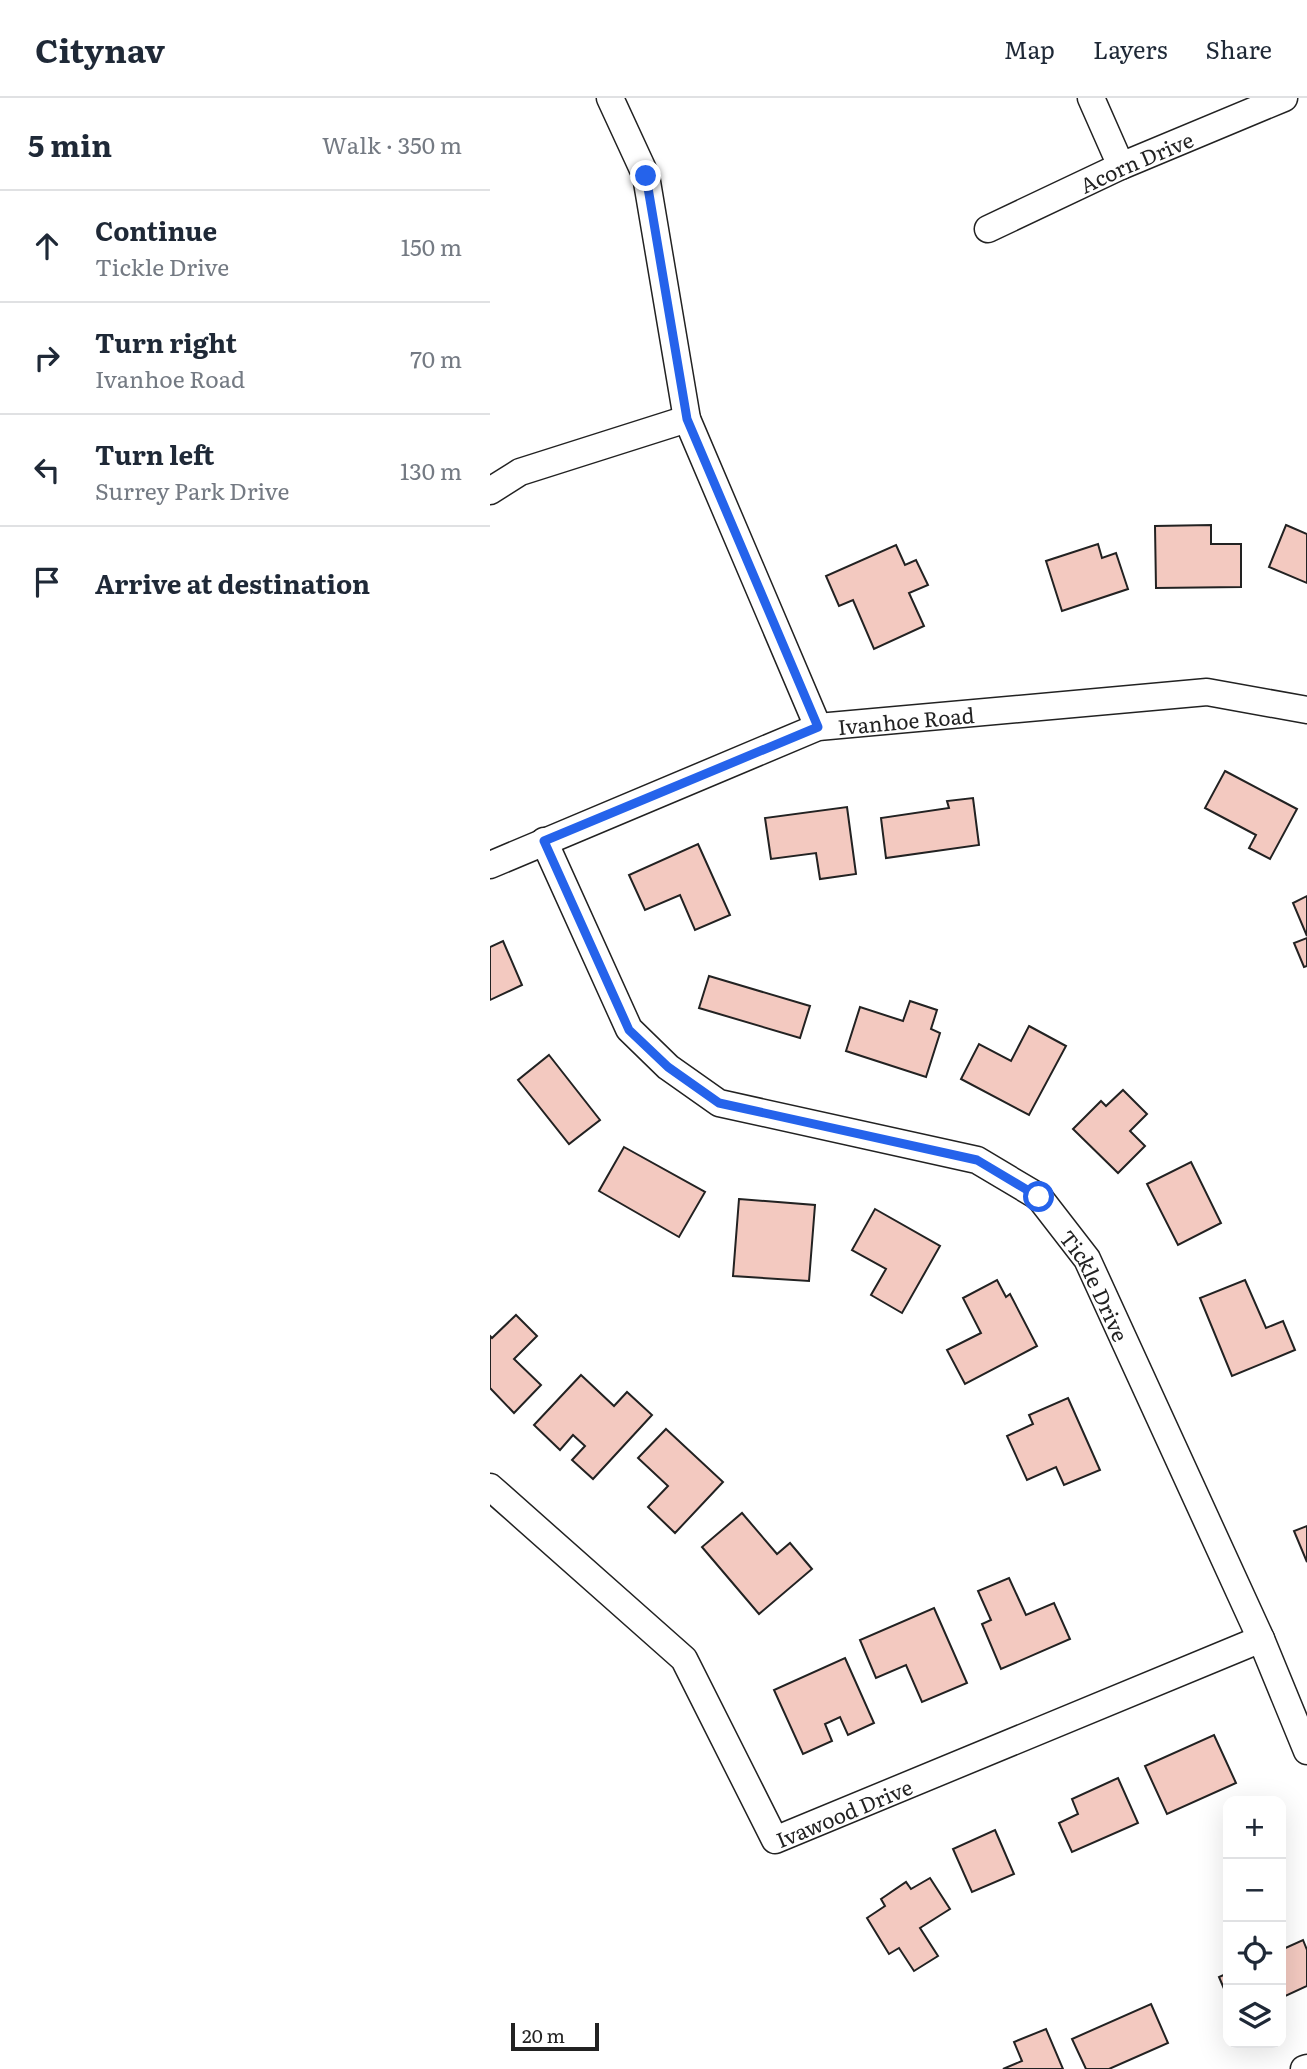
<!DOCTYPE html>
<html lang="en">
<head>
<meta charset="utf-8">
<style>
  body { margin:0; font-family:Literata,serif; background:#f2f2f3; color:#1f2937 }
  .controls { position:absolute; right:21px; bottom:21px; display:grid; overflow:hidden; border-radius:14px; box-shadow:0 7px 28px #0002 }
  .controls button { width:63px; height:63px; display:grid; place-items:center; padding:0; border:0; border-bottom:2px solid #e0e1e3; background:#fff; color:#1f2937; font:35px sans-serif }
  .scale { position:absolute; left:21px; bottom:18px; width:88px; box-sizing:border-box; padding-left:7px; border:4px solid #222; border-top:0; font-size:19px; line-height:24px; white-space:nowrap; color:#222; -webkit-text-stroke:5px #fff; paint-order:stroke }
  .stop { position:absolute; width:21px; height:21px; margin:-16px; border:5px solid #2563eb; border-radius:50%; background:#fff }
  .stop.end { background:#2563eb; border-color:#fff; box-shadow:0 2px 7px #0008 }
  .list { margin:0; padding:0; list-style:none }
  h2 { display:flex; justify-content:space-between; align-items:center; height:91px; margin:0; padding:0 28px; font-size:30px }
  h2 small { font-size:23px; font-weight:400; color:#747a83 }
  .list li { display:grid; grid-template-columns:46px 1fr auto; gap:21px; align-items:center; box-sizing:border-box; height:112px; padding:0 28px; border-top:2px solid #e0e1e3 }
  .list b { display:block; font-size:26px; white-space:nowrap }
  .list p { margin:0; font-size:23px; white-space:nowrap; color:#747a83 }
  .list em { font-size:23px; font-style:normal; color:#747a83 }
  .icon { flex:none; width:38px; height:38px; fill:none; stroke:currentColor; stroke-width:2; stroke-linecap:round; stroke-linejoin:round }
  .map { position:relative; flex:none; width:817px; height:1971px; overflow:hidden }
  header { display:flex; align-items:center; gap:42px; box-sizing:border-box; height:98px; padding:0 35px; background:#fff; border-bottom:2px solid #e0e1e3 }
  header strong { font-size:33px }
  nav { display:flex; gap:38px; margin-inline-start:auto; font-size:24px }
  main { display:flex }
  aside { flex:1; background:#fff }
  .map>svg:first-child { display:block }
  .building { fill:#f3c9c0; stroke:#222; stroke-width:2 }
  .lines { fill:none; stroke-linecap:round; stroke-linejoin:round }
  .street-casing { stroke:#222; stroke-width:29 }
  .street { stroke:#fff; stroke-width:26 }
  .route { stroke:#2563eb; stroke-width:9 }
  .labels { text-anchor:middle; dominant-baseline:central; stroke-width:5; stroke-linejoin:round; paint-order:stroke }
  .street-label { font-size:21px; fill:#222; stroke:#fff }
</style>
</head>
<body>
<header>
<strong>Citynav</strong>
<nav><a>Map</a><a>Layers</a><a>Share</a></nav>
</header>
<main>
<aside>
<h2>5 min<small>Walk · 350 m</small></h2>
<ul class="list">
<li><svg class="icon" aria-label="ahead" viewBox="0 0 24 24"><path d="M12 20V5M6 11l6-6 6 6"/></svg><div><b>Continue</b><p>Tickle Drive</p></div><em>150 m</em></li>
<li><svg class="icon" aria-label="right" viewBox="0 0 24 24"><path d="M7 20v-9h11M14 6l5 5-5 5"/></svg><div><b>Turn right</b><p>Ivanhoe Road</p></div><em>70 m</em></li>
<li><svg class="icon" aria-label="left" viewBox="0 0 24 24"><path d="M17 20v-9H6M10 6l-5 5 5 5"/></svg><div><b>Turn left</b><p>Surrey Park Drive</p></div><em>130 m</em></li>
<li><svg class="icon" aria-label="arrive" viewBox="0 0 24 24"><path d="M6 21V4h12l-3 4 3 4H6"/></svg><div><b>Arrive at destination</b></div></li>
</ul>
</aside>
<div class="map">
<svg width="817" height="1971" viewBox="0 0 817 1971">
  <rect width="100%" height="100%" fill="#fff"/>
  <!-- building -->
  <g class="building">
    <polygon points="721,427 721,446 751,446 751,489 666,490 665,428"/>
    <polygon points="796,427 817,436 817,485 779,469"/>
    <polygon points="608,446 612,460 626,455 638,491 572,513 556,463"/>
    <polygon points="406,447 415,467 426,462 438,487 419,495 434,528 384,551 363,502 349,508 336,478"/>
    <polygon points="735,673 807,711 780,761 759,750 766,737 715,710"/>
    <polygon points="483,700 489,747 396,760 391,720 459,710 457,703"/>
    <polygon points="357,709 366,776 330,781 326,755 281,761 275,720"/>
    <polygon points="208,746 240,817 205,832 190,797 155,812 139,777"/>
    <polygon points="817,798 817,838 803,805"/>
    <polygon points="817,840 817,868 814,869 804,845"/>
    <polygon points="13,843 32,887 0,902 0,849"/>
    <polygon points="219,878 320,908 310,940 209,910"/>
    <polygon points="420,903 447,912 441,931 450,935 436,979 356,953 370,909 413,923"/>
    <polygon points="539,928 576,948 539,1017 471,981 489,946 521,963"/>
    <polygon points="59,957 110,1022 79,1046 28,982"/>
    <polygon points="633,992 657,1016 640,1033 655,1048 628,1075 583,1031 611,1003 616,1008"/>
    <polygon points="134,1049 215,1094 189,1139 109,1093"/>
    <polygon points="701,1064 731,1125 688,1147 657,1086"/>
    <polygon points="249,1101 325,1107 319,1183 243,1178"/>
    <polygon points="385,1111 450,1148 412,1215 381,1197 396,1171 362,1152"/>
    <polygon points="507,1182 516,1199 520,1196 547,1248 475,1286 457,1252 491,1235 473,1200"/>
    <polygon points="755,1182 776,1230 793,1223 805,1252 742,1278 710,1200"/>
    <polygon points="26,1217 47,1238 24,1261 51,1287 24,1315 0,1290 0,1238 2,1240"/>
    <polygon points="91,1277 124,1308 137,1294 162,1317 103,1381 82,1362 95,1348 83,1337 70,1352 44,1327"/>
    <polygon points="578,1300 610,1372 574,1387 566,1369 537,1382 517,1338 543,1326 539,1317"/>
    <polygon points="176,1331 233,1384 185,1435 158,1409 178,1388 148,1360"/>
    <polygon points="252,1415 287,1456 300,1445 322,1471 269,1516 212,1449"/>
    <polygon points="817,1428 817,1464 804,1433"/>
    <polygon points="519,1480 536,1517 564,1505 580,1541 511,1571 492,1526 501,1522 488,1493"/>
    <polygon points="444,1510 477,1585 432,1604 416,1567 386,1580 370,1542"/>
    <polygon points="355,1560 384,1625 358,1637 350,1619 335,1626 342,1643 313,1656 284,1592"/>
    <polygon points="724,1637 746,1685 677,1716 655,1668"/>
    <polygon points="628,1680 648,1725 582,1754 569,1725 588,1716 582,1701"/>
    <polygon points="505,1732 524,1776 482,1794 463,1751"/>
    <polygon points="440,1780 460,1811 430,1830 448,1858 424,1873 409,1850 399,1856 377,1820 395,1808 391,1801 416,1784 421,1791"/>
    <polygon points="813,1842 817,1852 817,1888 791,1900 791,1852"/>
    <polygon points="738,1875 738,1900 729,1879"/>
    <polygon points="661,1906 678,1945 619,1971 596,1971 582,1941"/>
    <polygon points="556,1931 573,1971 513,1971 532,1963 524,1944"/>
  </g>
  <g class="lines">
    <defs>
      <g id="street">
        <polyline points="120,0 156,78 197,321 328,629"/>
        <polyline points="601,0 631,68"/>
        <path id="s1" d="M498 131 631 68 794 0"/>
        <polyline points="0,393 30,374 197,321"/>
        <path id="s2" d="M54 743 139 931 178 969 229 1005 487 1062 549 1099 597 1161 771 1541 817 1653"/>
        <path id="s3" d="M0 767 328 629 717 594 817 612"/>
        <path id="s4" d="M0 1389 194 1561 285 1742 771 1541"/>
        <polyline points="814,1971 817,1970"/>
      </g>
    </defs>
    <!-- street casing -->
    <use href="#street" class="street-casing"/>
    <!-- street -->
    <use href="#street" class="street"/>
  </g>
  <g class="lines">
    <!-- route -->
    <polyline class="route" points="156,78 197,321 328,629 54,743 139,932 178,969 229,1005 487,1062 549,1099"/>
  </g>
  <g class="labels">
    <!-- street labels -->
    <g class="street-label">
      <text stroke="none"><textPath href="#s1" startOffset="163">Acorn Drive</textPath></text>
      <text stroke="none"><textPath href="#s3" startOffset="444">Ivanhoe Road</textPath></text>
      <text stroke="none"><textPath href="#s2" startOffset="765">Tickle Drive</textPath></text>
      <text stroke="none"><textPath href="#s4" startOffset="536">Ivawood Drive</textPath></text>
    </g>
  </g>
</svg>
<div class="controls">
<button>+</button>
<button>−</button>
<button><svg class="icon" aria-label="locate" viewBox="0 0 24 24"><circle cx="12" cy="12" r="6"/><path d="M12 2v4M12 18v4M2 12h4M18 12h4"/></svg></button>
<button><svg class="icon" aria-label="layers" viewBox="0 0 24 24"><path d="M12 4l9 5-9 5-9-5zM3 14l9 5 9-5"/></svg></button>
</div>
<div class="scale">20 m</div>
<div class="stop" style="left:549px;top:1099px"></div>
<div class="stop end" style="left:156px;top:78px"></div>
</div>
</main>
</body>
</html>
